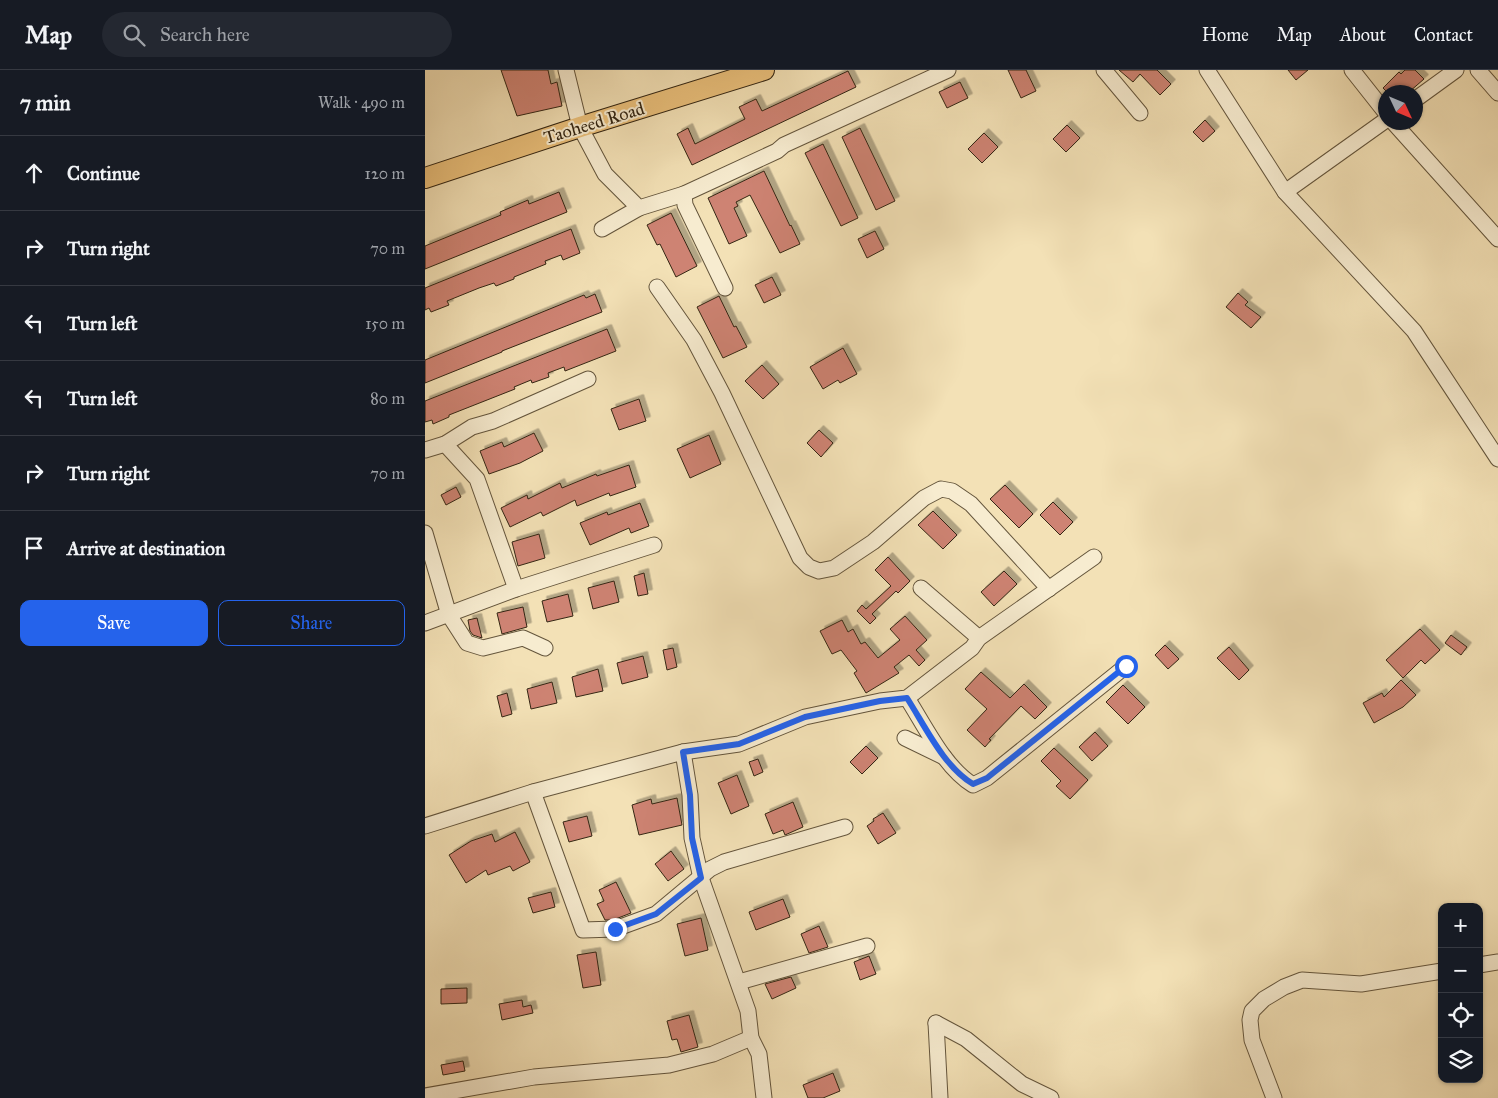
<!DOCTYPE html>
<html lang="en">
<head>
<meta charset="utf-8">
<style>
  body { margin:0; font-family:"IM FELL Great Primer",serif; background:#242831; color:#f1f3f6 }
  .controls { position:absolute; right:15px; bottom:15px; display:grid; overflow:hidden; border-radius:10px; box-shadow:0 1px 4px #0004 }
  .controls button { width:45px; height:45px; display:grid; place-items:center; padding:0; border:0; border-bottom:1px solid #363941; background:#171b24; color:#f1f3f6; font:25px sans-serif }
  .compass { position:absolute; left:953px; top:15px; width:45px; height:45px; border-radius:50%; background:#171b24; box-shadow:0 1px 4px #0004; rotate:134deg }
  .stop { position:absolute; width:15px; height:15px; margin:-11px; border:4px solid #2563eb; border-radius:50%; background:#fff }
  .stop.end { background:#2563eb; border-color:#fff; box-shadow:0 1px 5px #0008 }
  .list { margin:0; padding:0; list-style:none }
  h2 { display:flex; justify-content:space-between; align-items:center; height:65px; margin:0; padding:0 20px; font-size:21px }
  h2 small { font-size:16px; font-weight:400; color:#9ea1a6 }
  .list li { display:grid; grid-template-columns:32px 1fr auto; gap:15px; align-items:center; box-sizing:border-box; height:75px; padding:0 20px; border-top:1px solid #363941 }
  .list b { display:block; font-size:19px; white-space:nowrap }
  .list em { font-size:16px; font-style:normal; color:#9ea1a6 }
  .actions { display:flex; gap:10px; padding:15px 20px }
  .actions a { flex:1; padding:11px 0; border:1px solid #2563eb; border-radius:10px; text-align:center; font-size:18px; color:#2563eb }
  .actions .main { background:#2563eb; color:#fff }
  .icon { flex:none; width:28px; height:28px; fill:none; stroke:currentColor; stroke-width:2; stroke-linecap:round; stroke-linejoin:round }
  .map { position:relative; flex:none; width:1073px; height:1028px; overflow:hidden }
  header { display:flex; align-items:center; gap:30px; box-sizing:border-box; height:70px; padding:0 25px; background:#171b24; border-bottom:1px solid #363941 }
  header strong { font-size:24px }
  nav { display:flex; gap:28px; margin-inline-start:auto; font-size:18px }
  .search { width:350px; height:45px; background:#242831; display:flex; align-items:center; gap:12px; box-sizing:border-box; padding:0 18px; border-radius:28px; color:#9ea1a6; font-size:19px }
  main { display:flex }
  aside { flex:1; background:#171b24 }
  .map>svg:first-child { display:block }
  .building { fill:#ce8373; stroke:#342613; filter:url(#shadow) }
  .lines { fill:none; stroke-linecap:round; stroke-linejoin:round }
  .minor-casing { stroke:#64553c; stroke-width:17 }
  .major-casing { stroke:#342613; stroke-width:22 }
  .minor { stroke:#f7ecd0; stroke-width:15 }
  .major { stroke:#eac07b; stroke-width:20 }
  .route { stroke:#2563eb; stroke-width:6 }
  .labels { text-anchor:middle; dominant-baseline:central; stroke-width:4; stroke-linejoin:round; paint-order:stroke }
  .street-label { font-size:18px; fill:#342613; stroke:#f7ecd0 }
</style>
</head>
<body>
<header>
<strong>Map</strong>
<div class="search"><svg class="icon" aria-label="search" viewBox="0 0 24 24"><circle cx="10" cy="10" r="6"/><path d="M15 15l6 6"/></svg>Search here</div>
<nav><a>Home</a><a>Map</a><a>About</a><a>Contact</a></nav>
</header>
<main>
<aside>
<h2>7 min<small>Walk · 490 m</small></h2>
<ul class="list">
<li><svg class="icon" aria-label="ahead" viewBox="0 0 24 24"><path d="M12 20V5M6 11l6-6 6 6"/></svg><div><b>Continue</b></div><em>120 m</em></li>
<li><svg class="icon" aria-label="right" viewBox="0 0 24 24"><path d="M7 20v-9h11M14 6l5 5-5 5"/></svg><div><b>Turn right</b></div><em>70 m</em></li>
<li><svg class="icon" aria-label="left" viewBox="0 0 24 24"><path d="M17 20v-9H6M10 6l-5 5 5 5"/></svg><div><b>Turn left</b></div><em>150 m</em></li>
<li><svg class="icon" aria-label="left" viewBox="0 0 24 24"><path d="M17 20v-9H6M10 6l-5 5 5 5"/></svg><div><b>Turn left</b></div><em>80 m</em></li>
<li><svg class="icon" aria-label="right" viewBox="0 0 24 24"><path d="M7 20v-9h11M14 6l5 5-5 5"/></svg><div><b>Turn right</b></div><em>70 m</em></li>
<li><svg class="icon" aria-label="arrive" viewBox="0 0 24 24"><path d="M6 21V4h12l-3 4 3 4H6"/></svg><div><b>Arrive at destination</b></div></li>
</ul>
<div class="actions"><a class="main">Save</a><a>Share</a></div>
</aside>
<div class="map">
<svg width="1073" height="1028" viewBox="0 0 1073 1028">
  <defs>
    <filter id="shadow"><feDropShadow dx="4.5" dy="-4.5" stdDeviation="0" flood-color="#0004"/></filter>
  </defs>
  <rect width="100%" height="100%" fill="#f3e1b6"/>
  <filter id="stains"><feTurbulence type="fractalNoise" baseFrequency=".004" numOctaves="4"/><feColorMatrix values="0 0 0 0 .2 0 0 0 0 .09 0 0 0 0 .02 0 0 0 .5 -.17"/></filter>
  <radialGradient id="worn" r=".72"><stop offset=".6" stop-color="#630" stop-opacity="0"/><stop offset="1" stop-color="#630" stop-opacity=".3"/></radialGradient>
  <!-- building -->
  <g class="building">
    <polygon points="76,0 123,0 126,14 132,12 137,36 92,46"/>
    <polygon points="583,0 601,0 611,21 596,28"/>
    <polygon points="694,0 732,0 746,14 735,25 715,4 708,12"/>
    <polygon points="863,0 883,0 871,10"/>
    <polygon points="980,0 990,0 999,9 984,22 962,22 958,18 974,2 976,4"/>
    <polygon points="423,1 431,17 267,95 252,64 263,58 270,74 320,49 314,37 331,29 337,41"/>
    <polygon points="535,12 543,28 522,38 514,22"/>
    <polygon points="780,50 790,61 778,72 768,62"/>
    <polygon points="642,55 655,68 641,82 628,69"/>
    <polygon points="435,58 470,131 451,140 417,67"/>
    <polygon points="559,63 573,77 557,93 543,79"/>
    <polygon points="398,74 433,148 416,156 380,83"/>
    <polygon points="339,101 365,156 366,155 375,174 355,183 325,125 311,132 313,136 309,138 322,166 304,174 283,128"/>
    <polygon points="134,122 142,142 0,199 0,176 76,145 75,142 103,130 104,134"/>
    <polygon points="246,143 272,196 251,207 235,174 232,175 222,155"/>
    <polygon points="146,159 155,183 138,190 136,185 120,191 121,194 89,207 89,209 71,216 69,213 54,218 22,231 24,235 6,242 4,238 0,240 0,218"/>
    <polygon points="450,161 459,179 442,188 433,169"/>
    <polygon points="347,207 356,225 339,233 330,215"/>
    <polygon points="813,223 823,232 820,235 836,247 826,258 801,237"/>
    <polygon points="170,224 177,242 77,281 77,282 0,313 0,290 159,225 161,228"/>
    <polygon points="294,226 309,257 311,256 322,277 298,288 272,237"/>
    <polygon points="182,259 191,281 140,301 139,297 123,303 124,307 107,313 106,310 89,317 90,319 24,345 24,347 8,354 7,350 0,352 0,331"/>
    <polygon points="418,278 432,304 415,313 413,310 398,319 385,297"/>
    <polygon points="337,295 354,314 338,329 320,311"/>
    <polygon points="214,329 221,351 194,360 186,339"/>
    <polygon points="394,360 408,373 396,387 382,373"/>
    <polygon points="109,363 118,381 95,393 64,404 55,381 77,372 79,377"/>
    <polygon points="284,365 296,394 265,408 252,379"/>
    <polygon points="204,395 211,417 185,426 184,423 152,436 150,430 118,446 116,442 85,457 76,438 102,425 103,429 135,413 137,418 171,404 172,406"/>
    <polygon points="580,415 608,444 594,458 565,429"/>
    <polygon points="31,417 36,427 21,435 16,425"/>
    <polygon points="628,432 648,452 635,465 615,445"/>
    <polygon points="215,433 224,456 206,463 204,458 165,475 155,453 182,442 183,445"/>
    <polygon points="508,441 532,465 518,479 493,455"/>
    <polygon points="114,464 120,488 93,496 87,472"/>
    <polygon points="463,487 485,511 473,523 471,521 447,544 451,548 445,554 432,541 437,535 441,539 466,516 450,500"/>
    <polygon points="579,501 592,514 569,536 556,522"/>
    <polygon points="219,503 223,524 213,526 209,506"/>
    <polygon points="189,511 194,532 168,539 163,518"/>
    <polygon points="143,524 148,546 122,552 117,531"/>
    <polygon points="98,537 102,557 77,564 72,543"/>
    <polygon points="480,546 502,570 491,580 500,590 494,596 484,585 469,597 474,603 441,623 429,603 432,601 416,580 407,584 395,561 417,550 423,562 428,559 436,574 440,572 453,588 475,570 465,559"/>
    <polygon points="52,548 57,568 48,565 45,561 43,550"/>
    <polygon points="995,559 1015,580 1000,594 996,590 978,608 961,590"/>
    <polygon points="1026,565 1042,577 1036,585 1020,573"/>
    <polygon points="740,575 754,589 743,599 730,585"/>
    <polygon points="804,577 824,600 814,610 792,588"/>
    <polygon points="248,578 252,597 242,600 238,580"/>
    <polygon points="218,586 223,607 197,614 192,593"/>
    <polygon points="173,599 178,621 151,627 147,607"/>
    <polygon points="556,602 585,628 599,614 622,637 610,649 596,636 564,669 566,670 560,677 542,660 562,639 540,619"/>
    <polygon points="976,610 991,625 978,637 949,653 938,633 957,623 959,627"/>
    <polygon points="127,612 132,633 106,639 102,619"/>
    <polygon points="698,615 720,637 703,654 681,632"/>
    <polygon points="82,623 87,644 77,647 72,626"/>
    <polygon points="670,662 683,676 667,691 654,677"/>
    <polygon points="441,676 453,688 437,704 425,692"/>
    <polygon points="629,678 663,710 645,729 631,716 636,711 616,691"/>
    <polygon points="333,689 338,702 329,706 324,692"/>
    <polygon points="312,705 324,736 306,744 293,713"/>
    <polygon points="252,728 257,755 214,765 207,735 226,729 227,734"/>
    <polygon points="368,732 378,757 360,765 358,760 348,764 340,744"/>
    <polygon points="458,743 471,763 453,774 442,756 449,751 448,749"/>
    <polygon points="162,746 167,766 144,772 138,752"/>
    <polygon points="90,762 105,792 88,801 85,796 63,805 61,800 41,813 24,785 46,771 67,764 70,772"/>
    <polygon points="246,781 259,799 243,811 230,794"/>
    <polygon points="191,812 206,843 188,850 180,850 172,834 179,831 174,820"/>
    <polygon points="126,822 130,837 108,843 103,828"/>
    <polygon points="358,829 365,847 331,860 324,842"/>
    <polygon points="276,848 283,880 260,886 252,854"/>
    <polygon points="394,856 403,877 384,883 376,864"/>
    <polygon points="171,882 176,915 158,918 152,885"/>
    <polygon points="444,886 451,904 435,910 429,892"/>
    <polygon points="366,907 371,918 347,929 340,914"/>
    <polygon points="42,918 42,933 16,934 16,919"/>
    <polygon points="97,930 98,937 106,935 108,943 77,950 74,934"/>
    <polygon points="264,945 273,977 256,982 252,969 247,970 242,951"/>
    <polygon points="38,991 40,1001 18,1005 16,995"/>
    <polygon points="408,1003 415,1021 398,1028 383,1028 378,1015"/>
  </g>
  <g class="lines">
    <defs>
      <g id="minor">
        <polyline points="141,0 155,57 180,104 214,138 259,124 352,81 359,75 523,0"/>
        <polyline points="679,0 715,43"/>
        <polyline points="782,0 860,122 989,261 1073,389"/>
        <polyline points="927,0 961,43"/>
        <polyline points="1053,0 1073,23"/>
        <polyline points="991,29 1031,0"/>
        <polyline points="968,52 1073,169"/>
        <polyline points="860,122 961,50"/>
        <polyline points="259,124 260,135 300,218"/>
        <polyline points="177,159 214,138"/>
        <polyline points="232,217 269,270 297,323 375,488 384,497 394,501 409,498 448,472 499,428 516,419 527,421 546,434 624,519"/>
        <polyline points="20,374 52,409 91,519"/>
        <polyline points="0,380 20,374 47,357 68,351 163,309"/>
        <polyline points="0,463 24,545 42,573 58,578 98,568 120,578"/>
        <polyline points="496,518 554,568"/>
        <polyline points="0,553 91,519 229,475"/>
        <path d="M482 628C500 656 519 697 548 715L562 708 701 596"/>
        <polyline points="480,668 519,687"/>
        <polyline points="258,682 265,725 267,768 276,808 323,941 326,968 334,984 339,1028"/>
        <polyline points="108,722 158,860 190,859 231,844 285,799 299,792 420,757"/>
        <polyline points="0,756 108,722 258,682 314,674 380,647 455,631 482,628 547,578 554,568 669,487"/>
        <polyline points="1054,895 1073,892"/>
        <polyline points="314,912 442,876"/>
        <polyline points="511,953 541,969 597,1014 626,1028"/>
        <polyline points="511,953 515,1028"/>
        <polyline points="0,1026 109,1007 244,995 288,984 326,968"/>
        <polyline points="849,1028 827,970 825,950 827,941 839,929 859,917 877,910 936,914 1017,901"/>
      </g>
      <polyline id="major" points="0,108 155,57 339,0"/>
    </defs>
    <!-- minor casing -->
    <use href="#minor" class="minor-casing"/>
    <!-- major casing -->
    <use href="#major" class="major-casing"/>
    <!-- minor -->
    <use href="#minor" class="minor"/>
    <!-- major -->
    <use href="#major" class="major"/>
  </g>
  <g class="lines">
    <!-- route -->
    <path class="route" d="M190 859 231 844 276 808 267 768 265 725 258 682 314 674 380 647 455 631 482 628C500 656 519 697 548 714L562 708 701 596"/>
  </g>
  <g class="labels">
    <!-- street labels -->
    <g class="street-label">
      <text transform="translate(169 53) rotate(-17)">Taoheed Road</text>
    </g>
  </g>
  <rect width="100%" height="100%" filter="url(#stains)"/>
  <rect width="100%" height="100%" fill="url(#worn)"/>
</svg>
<div class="controls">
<button>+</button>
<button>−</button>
<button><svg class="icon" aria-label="locate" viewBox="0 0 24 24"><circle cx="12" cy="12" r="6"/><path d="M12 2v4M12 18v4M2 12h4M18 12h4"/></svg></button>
<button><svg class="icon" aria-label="layers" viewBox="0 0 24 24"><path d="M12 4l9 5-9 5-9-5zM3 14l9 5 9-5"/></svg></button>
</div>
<svg class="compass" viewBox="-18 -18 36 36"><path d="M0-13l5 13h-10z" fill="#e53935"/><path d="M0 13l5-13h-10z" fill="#9ea1a6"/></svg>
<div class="stop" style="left:701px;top:596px"></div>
<div class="stop end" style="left:190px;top:859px"></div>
</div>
</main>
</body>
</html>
